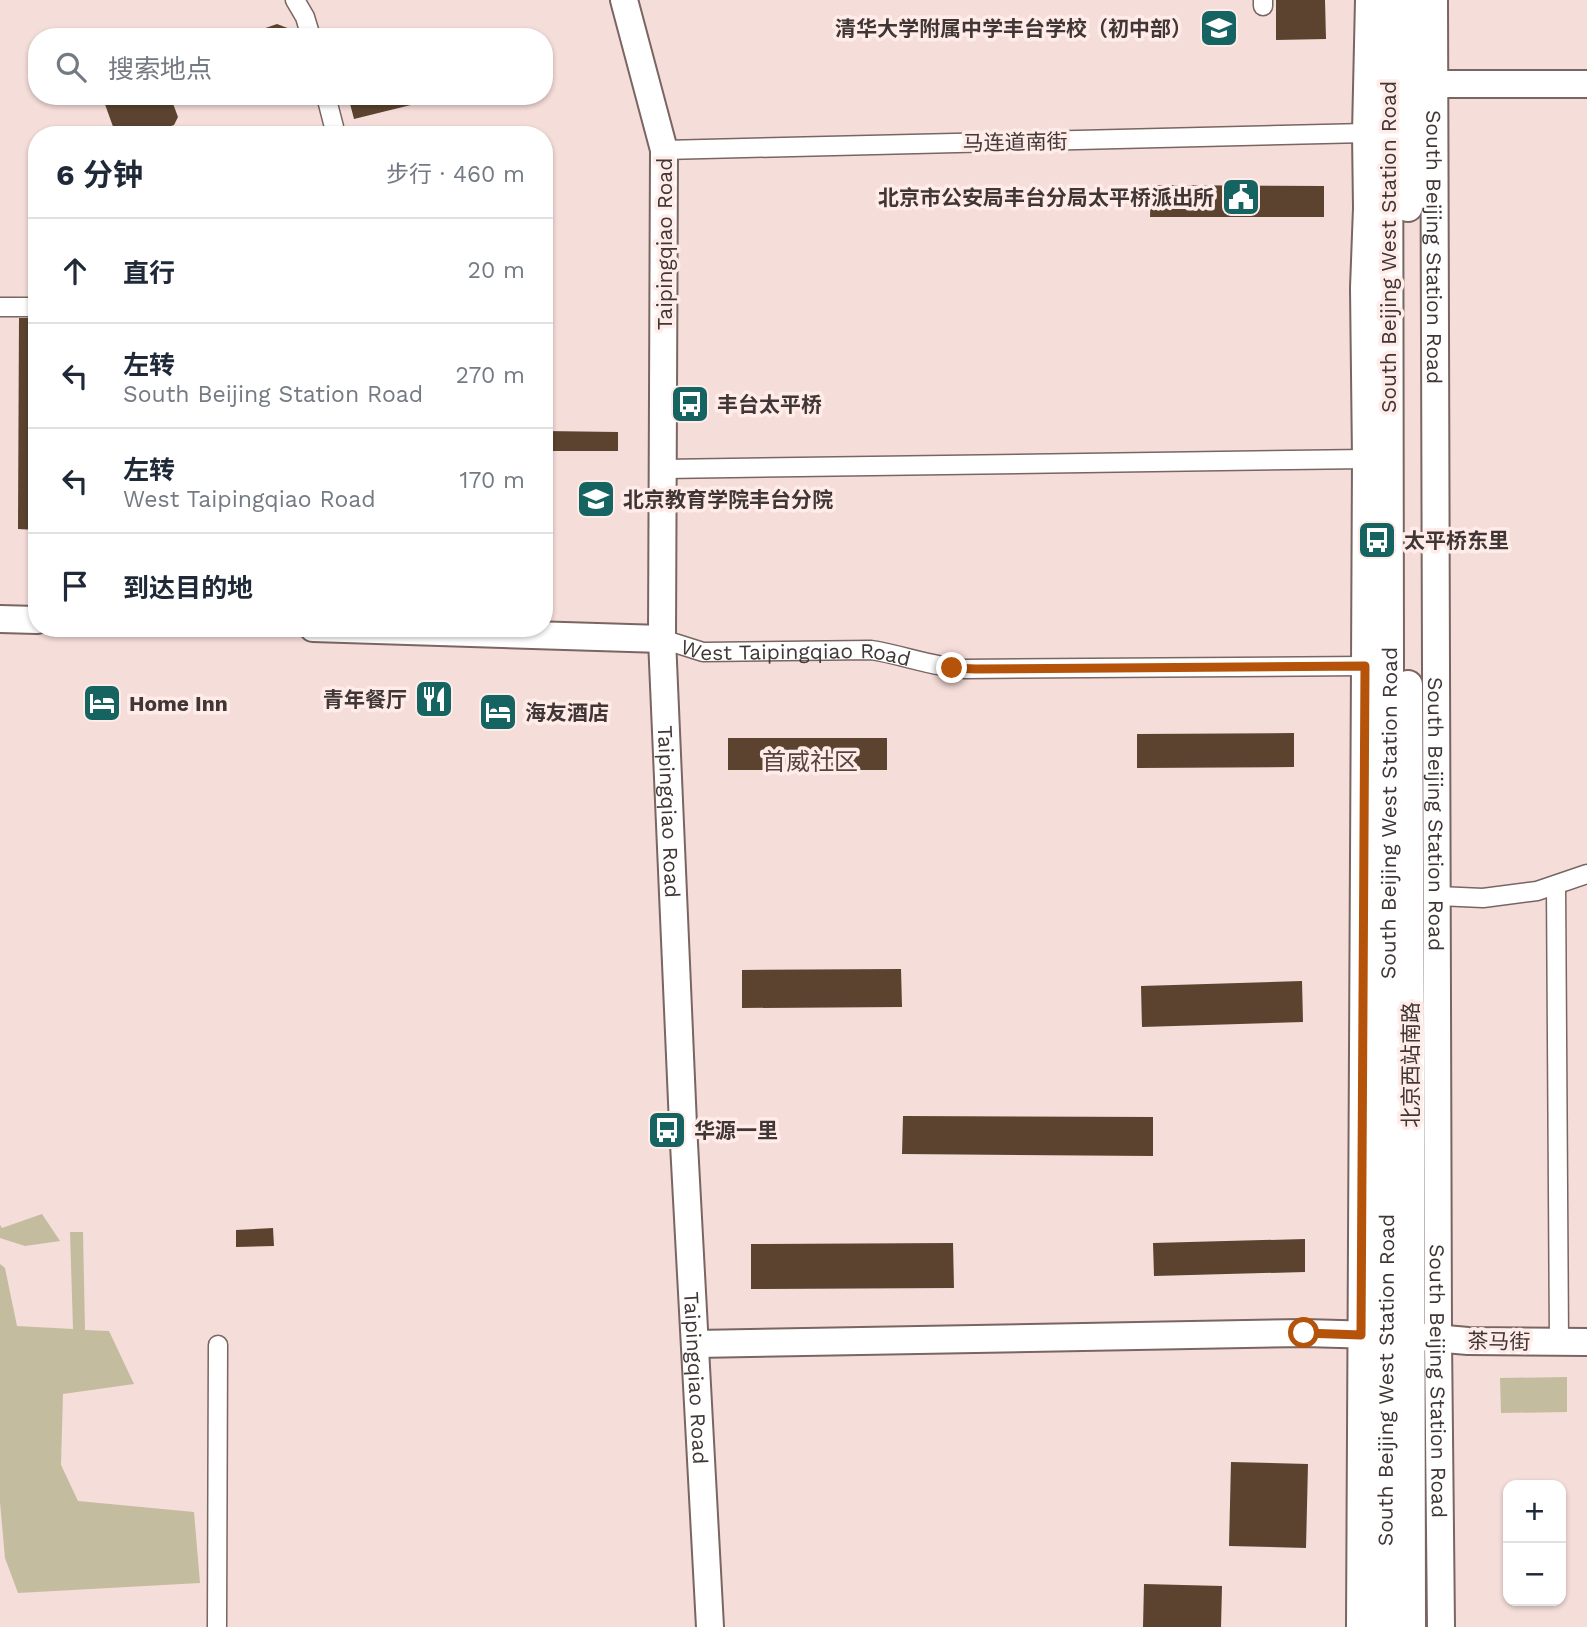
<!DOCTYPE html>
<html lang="zh">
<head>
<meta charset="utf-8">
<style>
  body { margin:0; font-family:"Work Sans","Noto Sans SC",sans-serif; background:#f6f6f7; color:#1f2937 }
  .controls { position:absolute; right:21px; bottom:21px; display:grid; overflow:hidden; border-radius:14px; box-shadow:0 2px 5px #0004 }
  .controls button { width:63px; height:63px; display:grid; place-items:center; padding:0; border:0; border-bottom:2px solid #e0e1e3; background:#fff; color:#1f2937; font:35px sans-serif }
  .stop { position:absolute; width:21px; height:21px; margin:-16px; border:5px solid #b45309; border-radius:50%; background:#fff }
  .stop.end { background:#b45309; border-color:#fff; box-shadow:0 2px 7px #0008 }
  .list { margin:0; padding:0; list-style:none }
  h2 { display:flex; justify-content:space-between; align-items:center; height:91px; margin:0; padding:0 28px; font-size:30px }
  h2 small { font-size:23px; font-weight:400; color:#747a83 }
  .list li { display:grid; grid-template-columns:46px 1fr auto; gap:21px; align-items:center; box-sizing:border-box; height:105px; padding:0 28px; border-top:2px solid #e0e1e3 }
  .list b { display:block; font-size:26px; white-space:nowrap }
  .list p { margin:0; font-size:23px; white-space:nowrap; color:#747a83 }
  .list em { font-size:23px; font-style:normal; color:#747a83 }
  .icon { flex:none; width:38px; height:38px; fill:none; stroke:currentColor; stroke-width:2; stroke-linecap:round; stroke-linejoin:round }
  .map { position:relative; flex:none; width:1587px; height:1627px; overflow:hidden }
  .search { position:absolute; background:#fff; box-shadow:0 2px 5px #0004; left:28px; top:28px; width:525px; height:77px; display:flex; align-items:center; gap:18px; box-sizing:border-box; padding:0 24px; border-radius:28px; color:#747a83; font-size:26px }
  .panel { position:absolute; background:#fff; box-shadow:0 2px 5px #0004; left:28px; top:126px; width:525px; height:511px; border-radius:28px }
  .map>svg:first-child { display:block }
  .green { fill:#c4bc9f }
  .building { fill:#5b432f }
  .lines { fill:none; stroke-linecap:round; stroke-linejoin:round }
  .street-casing { stroke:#796561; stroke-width:21 }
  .secondary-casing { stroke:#796561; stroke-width:30 }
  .primary-casing { stroke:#796561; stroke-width:32 }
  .street { stroke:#fff; stroke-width:18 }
  .secondary { stroke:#fff; stroke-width:26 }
  .primary { stroke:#fff; stroke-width:28 }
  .route { stroke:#b45309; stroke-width:9 }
  .labels { text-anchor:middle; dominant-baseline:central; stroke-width:7; stroke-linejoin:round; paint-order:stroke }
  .poi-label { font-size:21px; font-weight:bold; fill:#3f3635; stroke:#ffece8; text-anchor:start }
  .street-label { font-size:21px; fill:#3f3635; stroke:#ffece8 }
  .quarter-label { font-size:24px; fill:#574441; stroke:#ffece8 }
</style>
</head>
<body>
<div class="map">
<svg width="1587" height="1627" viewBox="0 0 1587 1627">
  <rect width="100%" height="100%" fill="#f5ddd9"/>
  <!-- green -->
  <g class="green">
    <polygon points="42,1214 60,1241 25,1246 0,1238 0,1225 2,1228"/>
    <polygon points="70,1232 83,1232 85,1330 109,1331 134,1384 63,1394 61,1465 78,1501 194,1512 200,1583 18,1593 5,1558 0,1502 0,1264 5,1268 17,1326 73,1329"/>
    <polygon points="1567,1377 1567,1412 1501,1413 1500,1378"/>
  </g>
  <!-- building -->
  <g class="building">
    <polygon points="1276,0 1325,0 1326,39 1276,40"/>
    <polygon points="277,24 298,32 299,37 245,37 245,35"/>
    <polygon points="102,96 162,96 165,104 172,101 178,117 174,125 145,135 116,135"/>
    <polygon points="348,96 426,96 427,101 354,119"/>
    <polygon points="1151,185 1324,186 1324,217 1150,217"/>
    <polygon points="19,318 37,318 37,530 18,529"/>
    <polygon points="544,431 618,432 618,451 544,451"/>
    <polygon points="1294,733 1294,767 1137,768 1137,734"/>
    <rect x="728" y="738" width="159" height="32"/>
    <polygon points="901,969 902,1007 742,1008 742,970"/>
    <polygon points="1302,981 1303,1022 1142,1027 1141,986"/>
    <polygon points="903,1116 1153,1117 1153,1156 902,1154"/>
    <polygon points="273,1228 274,1246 236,1247 236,1230"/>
    <polygon points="1305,1239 1305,1272 1154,1276 1153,1243"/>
    <polygon points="953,1243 954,1288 751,1289 751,1244"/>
    <polygon points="1231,1462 1308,1464 1306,1548 1229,1546"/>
    <polygon points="1144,1584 1222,1586 1221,1627 1143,1627"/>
  </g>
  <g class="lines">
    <defs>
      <g id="street">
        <polyline points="295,0 305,17 311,37"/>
        <polyline points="1263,0 1263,6"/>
        <polyline points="326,96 334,127 334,135"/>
        <polyline points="664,150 1366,133"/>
        <polyline points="0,307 37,307"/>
        <polyline points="664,469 1366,459"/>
        <path id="s1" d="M662 639 703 652 871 650C903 655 933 667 965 669L1365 666"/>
        <polyline points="1556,885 1559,1342"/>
        <polyline points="1438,896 1483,898 1537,891 1587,874"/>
        <polyline points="217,1627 218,1345"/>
      </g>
      <g id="secondary">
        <path id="s2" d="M624 0 664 150 662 639 683 1125 710 1627"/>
        <path id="s3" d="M1434 0 1438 1339 1441 1627"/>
        <polyline points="1434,84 1587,84"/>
        <polyline points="0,619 37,620"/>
        <polyline points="313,628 662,639"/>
        <polyline points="1422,1337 1468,1341 1587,1342"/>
        <polyline points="696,1344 1304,1333 1376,1335"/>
        <polyline points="1360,1627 1365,666 1366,459 1364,288 1367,208 1366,133 1369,0"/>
      </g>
      <g id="primary">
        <polyline points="1408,207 1408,0"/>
        <polyline points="1408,685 1410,1050 1411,1627"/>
        <path id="s4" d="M1384 1627 1389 665 1388 0"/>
      </g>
    </defs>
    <!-- street casing -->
    <use href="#street" class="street-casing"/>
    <!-- secondary casing -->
    <use href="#secondary" class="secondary-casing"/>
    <!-- primary casing -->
    <use href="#primary" class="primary-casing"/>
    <!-- street -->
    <use href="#street" class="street"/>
    <!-- secondary -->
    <use href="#secondary" class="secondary"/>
    <!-- primary -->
    <use href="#primary" class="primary"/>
  </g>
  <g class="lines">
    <!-- route -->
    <polyline class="route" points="952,668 976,669 1365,666 1361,1335 1304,1333"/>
  </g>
  <!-- icons -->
  <defs>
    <symbol id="school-square" viewBox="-11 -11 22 22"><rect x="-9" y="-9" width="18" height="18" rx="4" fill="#166462" stroke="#ffece8"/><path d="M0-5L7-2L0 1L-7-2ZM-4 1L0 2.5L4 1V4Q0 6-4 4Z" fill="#fff"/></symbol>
    <symbol id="civic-square" viewBox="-11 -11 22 22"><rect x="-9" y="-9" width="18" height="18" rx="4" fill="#166462" stroke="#ffece8"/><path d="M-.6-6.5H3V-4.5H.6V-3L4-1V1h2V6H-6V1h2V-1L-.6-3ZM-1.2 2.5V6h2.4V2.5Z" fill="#fff"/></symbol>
    <symbol id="bus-square" viewBox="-11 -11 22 22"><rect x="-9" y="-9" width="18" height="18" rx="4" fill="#166462" stroke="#ffece8"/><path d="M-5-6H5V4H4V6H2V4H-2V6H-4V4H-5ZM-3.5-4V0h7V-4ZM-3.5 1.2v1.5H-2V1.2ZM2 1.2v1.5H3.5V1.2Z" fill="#fff"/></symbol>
    <symbol id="university-square" viewBox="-11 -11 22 22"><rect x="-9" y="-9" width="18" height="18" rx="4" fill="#166462" stroke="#ffece8"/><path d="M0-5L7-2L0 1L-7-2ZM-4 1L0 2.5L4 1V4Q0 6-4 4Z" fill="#fff"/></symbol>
    <symbol id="restaurant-square" viewBox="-11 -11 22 22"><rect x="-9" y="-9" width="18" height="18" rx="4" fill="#166462" stroke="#ffece8"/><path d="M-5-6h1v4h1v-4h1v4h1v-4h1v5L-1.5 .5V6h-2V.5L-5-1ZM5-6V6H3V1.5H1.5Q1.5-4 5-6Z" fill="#fff"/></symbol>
    <symbol id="hotel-square" viewBox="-11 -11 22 22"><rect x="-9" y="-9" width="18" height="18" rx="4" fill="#166462" stroke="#ffece8"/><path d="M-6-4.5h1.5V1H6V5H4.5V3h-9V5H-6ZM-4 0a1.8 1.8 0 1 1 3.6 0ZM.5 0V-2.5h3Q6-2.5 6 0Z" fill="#fff"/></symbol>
  </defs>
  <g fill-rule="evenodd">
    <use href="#school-square" x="1197" y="6" width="44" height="44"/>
    <use href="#civic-square" x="1219" y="175" width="44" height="44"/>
    <use href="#bus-square" x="668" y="382" width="44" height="44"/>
    <use href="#university-square" x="574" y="477" width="44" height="44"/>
    <use href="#bus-square" x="1355" y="518" width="44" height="44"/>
    <use href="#restaurant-square" x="412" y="677" width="44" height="44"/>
    <use href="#hotel-square" x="80" y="681" width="44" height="44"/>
    <use href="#hotel-square" x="476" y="690" width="44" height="44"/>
    <use href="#bus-square" x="645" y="1108" width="44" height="44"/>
  </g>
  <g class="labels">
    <!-- poi labels -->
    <g class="poi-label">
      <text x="1192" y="28" text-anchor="end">清华大学附属中学丰台学校（初中部）</text>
      <text x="1214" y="197" text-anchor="end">北京市公安局丰台分局太平桥派出所</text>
      <text x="717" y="404">丰台太平桥</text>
      <text x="623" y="499">北京教育学院丰台分院</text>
      <text x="1404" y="540">太平桥东里</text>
      <text x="407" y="699" text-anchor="end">青年餐厅</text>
      <text x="129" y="703">Home Inn</text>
      <text x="525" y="712">海友酒店</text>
      <text x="694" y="1130">华源一里</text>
    </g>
    <!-- street labels -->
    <g class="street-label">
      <text transform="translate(1015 142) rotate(-1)">马连道南街</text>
      <text transform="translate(664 244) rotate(-90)">Taipingqiao Road</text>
      <text transform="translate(1388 247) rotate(-90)">South Beijing West Station Road</text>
      <text stroke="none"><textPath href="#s3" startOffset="247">South Beijing Station Road</textPath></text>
      <text stroke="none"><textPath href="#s1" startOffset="136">West Taipingqiao Road</textPath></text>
      <text stroke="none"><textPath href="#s2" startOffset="817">Taipingqiao Road</textPath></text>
      <text stroke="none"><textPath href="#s4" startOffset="814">South Beijing West Station Road</textPath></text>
      <text stroke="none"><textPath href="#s3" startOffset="814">South Beijing Station Road</textPath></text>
      <text transform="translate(1410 1065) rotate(-90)">北京西站南路</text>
      <text transform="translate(1499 1341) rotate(1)">茶马街</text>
      <text stroke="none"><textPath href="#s2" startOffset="1384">Taipingqiao Road</textPath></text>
      <text stroke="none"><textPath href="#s4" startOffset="247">South Beijing West Station Road</textPath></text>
      <text stroke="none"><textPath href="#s3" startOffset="1381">South Beijing Station Road</textPath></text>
    </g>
    <!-- quarter labels -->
    <g class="quarter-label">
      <text x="810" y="762">首威社区</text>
    </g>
  </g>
</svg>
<div class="controls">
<button>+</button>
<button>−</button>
</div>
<div class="stop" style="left:1304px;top:1333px"></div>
<div class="stop end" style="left:952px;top:668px"></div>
<div class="search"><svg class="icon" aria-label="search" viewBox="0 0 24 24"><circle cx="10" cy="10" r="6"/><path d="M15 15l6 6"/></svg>搜索地点</div>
<section class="panel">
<h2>6 分钟<small>步行 · 460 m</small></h2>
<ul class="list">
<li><svg class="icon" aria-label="ahead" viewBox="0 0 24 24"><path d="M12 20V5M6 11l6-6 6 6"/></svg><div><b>直行</b></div><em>20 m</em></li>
<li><svg class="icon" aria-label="left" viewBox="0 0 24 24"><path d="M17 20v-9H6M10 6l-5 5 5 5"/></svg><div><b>左转</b><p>South Beijing Station Road</p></div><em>270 m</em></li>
<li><svg class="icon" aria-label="left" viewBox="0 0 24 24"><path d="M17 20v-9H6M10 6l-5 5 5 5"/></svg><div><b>左转</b><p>West Taipingqiao Road</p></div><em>170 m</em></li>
<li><svg class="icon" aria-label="arrive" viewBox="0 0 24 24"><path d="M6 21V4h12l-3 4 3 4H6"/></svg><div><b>到达目的地</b></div></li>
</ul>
</section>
</div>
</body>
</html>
